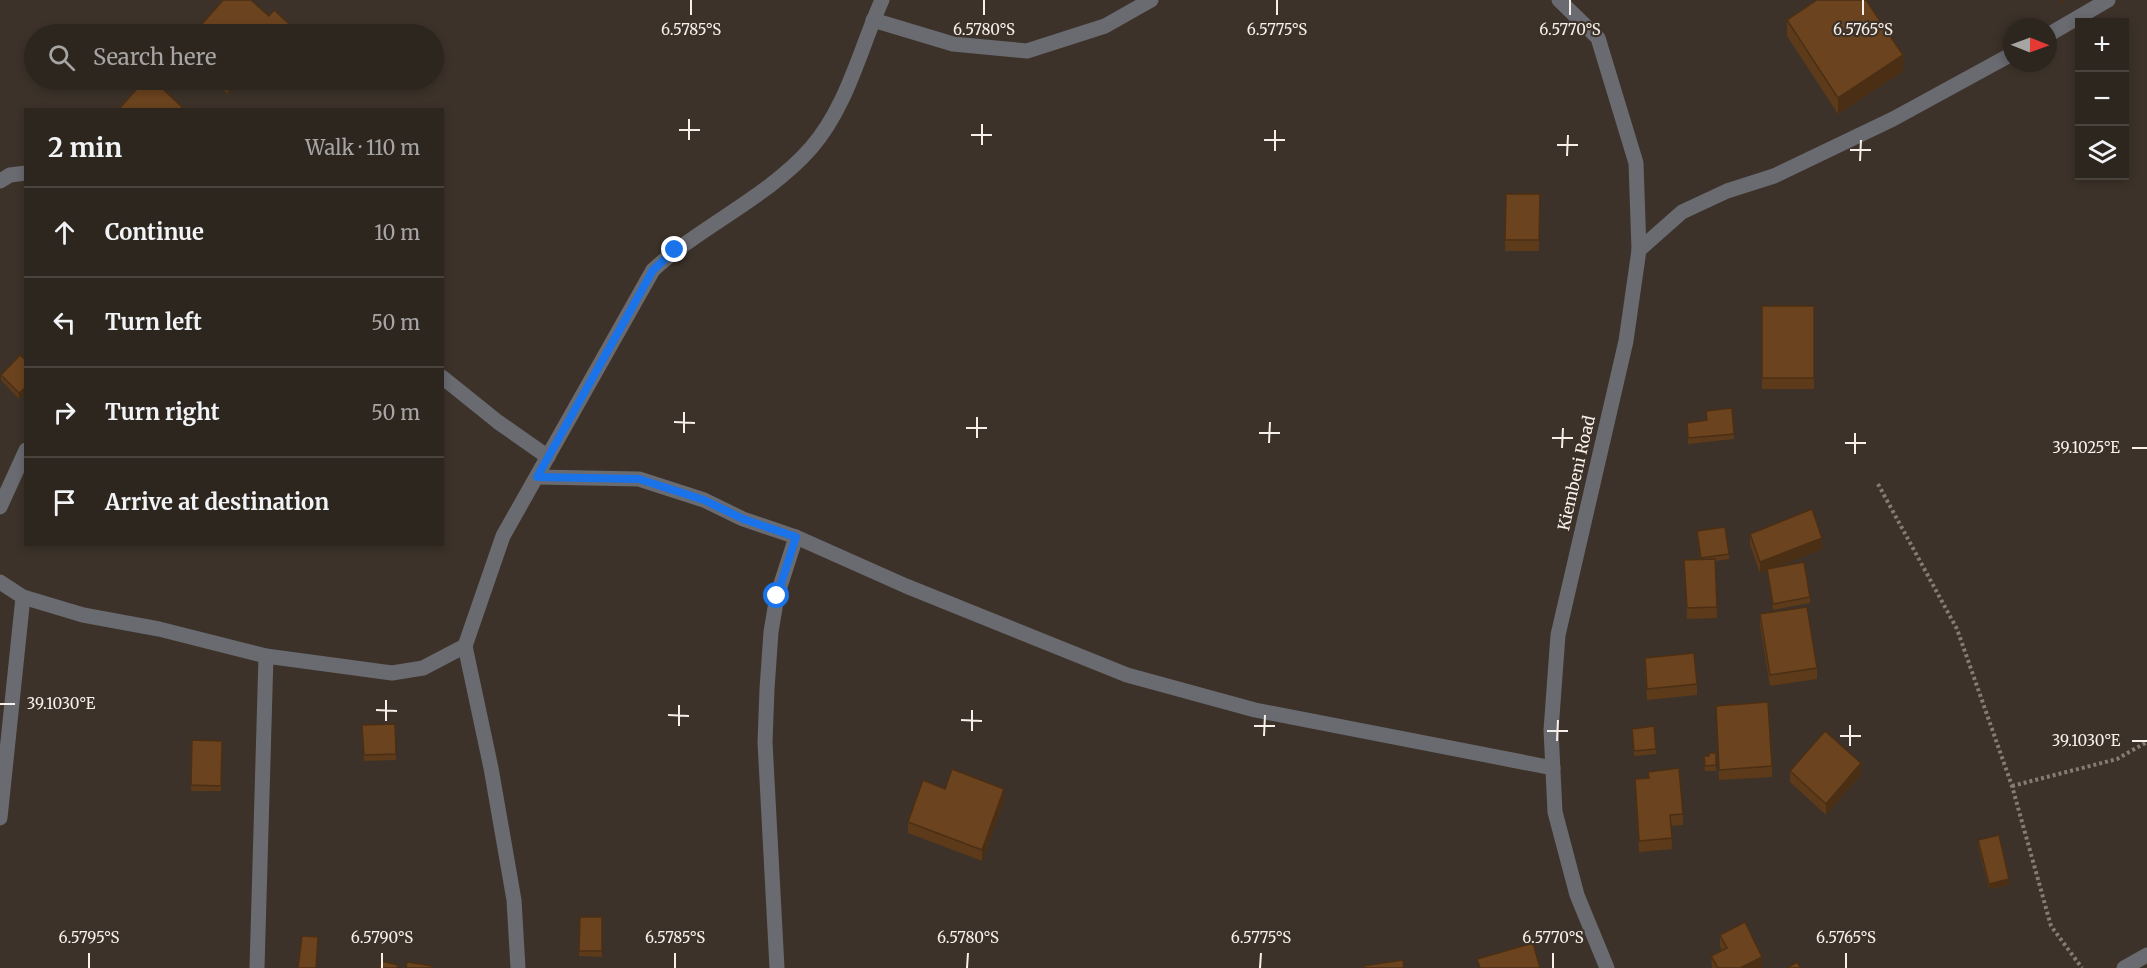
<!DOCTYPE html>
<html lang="en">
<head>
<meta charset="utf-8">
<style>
  body { margin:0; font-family:Merriweather,serif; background:#39322c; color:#f1f3f6 }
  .controls { position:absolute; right:18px; top:18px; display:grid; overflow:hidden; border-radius:0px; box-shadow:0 3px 9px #0003 }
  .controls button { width:54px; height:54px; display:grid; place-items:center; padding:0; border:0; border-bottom:2px solid #48433d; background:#2d261f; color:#f1f3f6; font:30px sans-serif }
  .compass { position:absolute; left:2003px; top:18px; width:54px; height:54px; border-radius:50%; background:#2d261f; box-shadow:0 3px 9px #0003; rotate:91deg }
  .stop { position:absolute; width:18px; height:18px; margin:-14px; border:4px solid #1a73e8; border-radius:50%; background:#fff }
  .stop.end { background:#1a73e8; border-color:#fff; box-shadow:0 2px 6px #0008 }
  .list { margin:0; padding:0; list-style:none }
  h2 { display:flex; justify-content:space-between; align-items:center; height:78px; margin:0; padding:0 24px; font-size:26px }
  h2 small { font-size:20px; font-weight:400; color:#a7a5a4 }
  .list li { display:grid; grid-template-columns:39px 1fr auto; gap:18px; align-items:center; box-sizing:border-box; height:90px; padding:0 24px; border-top:2px solid #48433d }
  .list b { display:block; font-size:22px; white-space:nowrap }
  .list em { font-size:20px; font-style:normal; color:#a7a5a4 }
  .icon { flex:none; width:33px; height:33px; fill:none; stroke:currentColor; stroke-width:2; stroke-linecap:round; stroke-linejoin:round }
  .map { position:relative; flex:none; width:2147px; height:968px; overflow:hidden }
  .search { position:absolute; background:#2d261f; box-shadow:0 3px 9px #0003; left:24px; top:24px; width:420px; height:66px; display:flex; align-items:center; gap:15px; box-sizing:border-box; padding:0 21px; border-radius:33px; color:#a7a5a4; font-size:22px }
  .panel { position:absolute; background:#2d261f; box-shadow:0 3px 9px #0003; left:24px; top:108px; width:420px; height:438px; border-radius:0px }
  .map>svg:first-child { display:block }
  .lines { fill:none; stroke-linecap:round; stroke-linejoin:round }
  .path { stroke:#857c74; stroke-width:4; stroke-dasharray:3 3; stroke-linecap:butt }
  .street { stroke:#6a6a71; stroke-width:15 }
  .wall { fill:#5c3a1a }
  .shaded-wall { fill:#4b2f15 }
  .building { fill:#6b431e; stroke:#4b2f15; stroke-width:1.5 }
  .route { stroke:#1a73e8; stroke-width:8 }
  .ticks { fill:none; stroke:#f7f0ea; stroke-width:2 }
  .labels { text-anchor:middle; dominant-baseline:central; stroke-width:4.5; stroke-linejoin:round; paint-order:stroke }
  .street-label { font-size:16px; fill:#f7f0ea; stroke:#3c3229 }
  .ticks-label { font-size:15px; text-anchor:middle; fill:#f7f0ea; stroke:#3c3229; stroke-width:4.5; stroke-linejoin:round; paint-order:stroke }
</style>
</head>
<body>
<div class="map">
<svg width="2147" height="968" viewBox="0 0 2147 968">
  <rect width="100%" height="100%" fill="#3c3229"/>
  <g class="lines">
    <!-- path -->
    <g class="path">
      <polyline points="1878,484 1957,629 2012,786 2051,926 2082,968"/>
      <polyline points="2012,786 2117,759 2147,742"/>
    </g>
    <!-- street -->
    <g class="street">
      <polyline points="1559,0 1598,38 1636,163 1639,250 1626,341 1558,635 1551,730 1555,812 1577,895 1607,968"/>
      <polyline points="873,20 953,44 1027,51 1105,26 1151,0"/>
      <polyline points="2048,35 2108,0"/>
      <polyline points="0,181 10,175 26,173"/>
      <polyline points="1639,250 1682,212 1727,191 1774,176 1893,119 2012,54"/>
      <polyline points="442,377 498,422 548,457"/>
      <polyline points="537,477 639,479 704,500 743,519 796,537 906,586 1127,675 1255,710 1553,768"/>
      <polyline points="0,507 26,450"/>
      <path d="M0 582 23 597 83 615 159 629 266 656 392 673 423 668 465 646 503 536 653 270C702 225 767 198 811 148 847 107 860 49 882 0"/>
      <polyline points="465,646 491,768 514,900 518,968"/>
      <polyline points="0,818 23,597"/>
      <polyline points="257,968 266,656"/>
      <polyline points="777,968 765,742 767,689 771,632 777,596 796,537"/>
      <polyline points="2124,968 2147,955"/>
    </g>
  </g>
  <!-- wall -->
  <g class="wall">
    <polygon points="1787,20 1903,71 1838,114 1787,36"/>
    <polygon points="212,80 250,80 242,88 237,83 228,94"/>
    <polygon points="1506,194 1540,194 1539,251 1505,251"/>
    <rect x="1762" y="306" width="52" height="83"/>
    <polygon points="26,360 19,399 1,380 1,375"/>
    <polygon points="1706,411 1734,434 1734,439 1688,444 1687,423 1706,420"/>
    <polygon points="1697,531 1729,554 1729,559 1715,561 1717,618 1687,619 1684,560 1700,559"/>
    <polygon points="1750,534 1822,549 1773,568 1810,597 1810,603 1773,610 1767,570 1760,573 1750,545"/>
    <polygon points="1760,614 1817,668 1817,679 1770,686 1760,625"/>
    <polygon points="1645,658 1697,684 1697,695 1647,700 1645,669"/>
    <polygon points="1716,706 1772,766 1772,777 1719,780"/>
    <polygon points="395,724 396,760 364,761 362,725"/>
    <polygon points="1632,729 1656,749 1656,754 1634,756"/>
    <polygon points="192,740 222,741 221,791 191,791"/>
    <polygon points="1716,753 1716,771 1705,771 1704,756 1709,756"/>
    <polygon points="1790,771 1861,774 1826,815 1790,782"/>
    <polygon points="1648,772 1683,814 1683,825 1671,826 1672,849 1639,852 1635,779 1648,778"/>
    <polygon points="945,789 1004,800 982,861 908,833 908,822"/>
    <polygon points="1978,840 2009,885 1989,889 1978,846"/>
    <polygon points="580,917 602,917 602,957 579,956"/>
    <polygon points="1720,935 1762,968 1712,968 1711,956 1722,950 1720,946"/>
  </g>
  <!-- shaded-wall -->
  <g class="shaded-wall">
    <polygon points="2060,0 2065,0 2060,4"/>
    <polygon points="1903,55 1903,71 1838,114 1838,98"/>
    <polygon points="231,80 237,80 237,83 228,94 228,83"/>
    <polygon points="242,80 250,80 242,88"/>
    <polygon points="26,387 26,392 19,399 19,393"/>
    <polygon points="1822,538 1822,549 1760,573 1760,562"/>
    <polygon points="1861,763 1861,774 1826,815 1826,804"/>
    <polygon points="1004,789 1004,800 982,861 982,850"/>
    <polygon points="2009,879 2009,885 1989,889 1989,884"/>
    <polygon points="1762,957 1762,968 1740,968"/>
  </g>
  <!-- building -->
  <g class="building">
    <polygon points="223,0 251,0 269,16 274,10 299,33 298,34 198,34 195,32"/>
    <polygon points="1817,0 1866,0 1903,55 1838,98 1787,20"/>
    <polygon points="145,80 153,80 182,107 179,110 118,110"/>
    <polygon points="1506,194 1540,194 1539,240 1505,240"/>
    <rect x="1762" y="306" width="52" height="72"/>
    <polygon points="20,355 26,360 26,387 19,393 1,375"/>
    <polygon points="1732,408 1734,434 1688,438 1687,423 1707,420 1706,411"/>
    <polygon points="1812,509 1822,538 1760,562 1750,534"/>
    <polygon points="1725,527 1729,554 1701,558 1697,531"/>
    <polygon points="1715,559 1717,607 1687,608 1684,560"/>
    <polygon points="1804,562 1810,597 1773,604 1767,569"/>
    <polygon points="1807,607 1817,668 1770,675 1760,614"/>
    <polygon points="1694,653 1697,684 1647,689 1645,658"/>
    <polygon points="1768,702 1772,766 1719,770 1716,706"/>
    <polygon points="395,724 396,754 364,755 362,725"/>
    <polygon points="1654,726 1656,749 1634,751 1632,729"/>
    <polygon points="1825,731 1861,763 1826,804 1790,771"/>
    <polygon points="192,740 222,741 221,786 191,785"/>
    <polygon points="1709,753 1716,753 1716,765 1705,766 1704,756 1709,756"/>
    <polygon points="1679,768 1683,814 1670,815 1672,838 1639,841 1635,779 1649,778 1648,772"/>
    <polygon points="952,769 1004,789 982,850 908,822 923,780 945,789"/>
    <polygon points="1999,835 2009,879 1989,884 1978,840"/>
    <polygon points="580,917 602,917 602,951 579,951"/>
    <polygon points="1745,922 1762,957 1740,968 1718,968 1711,956 1727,948 1720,935"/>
    <polygon points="302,936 318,937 316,968 298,968"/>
    <polygon points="1533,943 1540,968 1480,968 1477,959"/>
    <polygon points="1403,960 1404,968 1364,968 1363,966"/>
    <polygon points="381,961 398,965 397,968 379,968"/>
    <polygon points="407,962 432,966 432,968 406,968"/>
    <polygon points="1797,962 1801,968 1787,968"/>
  </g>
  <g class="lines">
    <!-- route -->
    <polyline class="route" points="675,250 653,270 537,477 639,479 704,500 743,519 796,537 777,596"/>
  </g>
  <!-- ticks -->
  <path class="ticks" d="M691 15V0M984 15V0M1277 15V0M1570 15V0M1863 15V0M679 130H700M971 135H992M689 140V119M1264 140H1285M982 145V124M1557 145H1578M1850 150H1871M1275 151V130M1567 156 1568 135M1860 161 1861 140M674 422 695 423M966 428H987M684 433V412M1259 433H1280M977 438V417M1552 438H1573M1269 443 1270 422M1845 443H1866M1562 448 1563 428M2132 448H2147M1855 454V433M0 704H15M376 710 397 711M668 715 689 716M961 720 982 721M386 721V700M679 726V705M1254 726H1275M972 731V710M1547 731H1568M1264 736 1265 715M1840 736H1861M1557 741 1558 720M2132 741H2147M1850 746V725M89 968V953M382 968V953M675 968V953M967 968 968 953M1260 968 1261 953M1553 968V953M1846 968V953"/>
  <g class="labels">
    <!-- street labels -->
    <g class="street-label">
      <text transform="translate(1576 473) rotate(-77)">Kiembeni Road</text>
    </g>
  </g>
  <g class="ticks-label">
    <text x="691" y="35">6.5785°S</text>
    <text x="984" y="35">6.5780°S</text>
    <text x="1277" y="35">6.5775°S</text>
    <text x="1570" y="35">6.5770°S</text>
    <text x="1863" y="35">6.5765°S</text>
    <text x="2086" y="453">39.1025°E</text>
    <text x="61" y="709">39.1030°E</text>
    <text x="2086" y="746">39.1030°E</text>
    <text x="89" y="943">6.5795°S</text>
    <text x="382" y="943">6.5790°S</text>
    <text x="675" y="943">6.5785°S</text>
    <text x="968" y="943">6.5780°S</text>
    <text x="1261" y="943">6.5775°S</text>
    <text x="1553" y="943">6.5770°S</text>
    <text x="1846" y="943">6.5765°S</text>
  </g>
</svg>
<div class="controls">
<button>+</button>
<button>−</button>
<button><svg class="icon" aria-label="layers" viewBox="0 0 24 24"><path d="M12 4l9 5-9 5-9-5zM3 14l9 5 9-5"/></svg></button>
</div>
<svg class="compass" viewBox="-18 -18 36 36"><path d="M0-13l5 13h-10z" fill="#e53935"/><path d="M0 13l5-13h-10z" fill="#a7a5a4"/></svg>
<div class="stop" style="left:777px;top:596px"></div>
<div class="stop end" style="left:675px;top:250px"></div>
<div class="search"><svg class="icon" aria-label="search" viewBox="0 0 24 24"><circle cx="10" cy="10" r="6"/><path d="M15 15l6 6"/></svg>Search here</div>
<section class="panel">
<h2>2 min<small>Walk · 110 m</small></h2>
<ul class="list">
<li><svg class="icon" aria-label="ahead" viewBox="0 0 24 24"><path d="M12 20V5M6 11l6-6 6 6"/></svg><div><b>Continue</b></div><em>10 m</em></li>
<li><svg class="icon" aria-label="left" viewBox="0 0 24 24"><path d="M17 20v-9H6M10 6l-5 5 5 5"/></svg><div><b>Turn left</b></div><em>50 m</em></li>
<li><svg class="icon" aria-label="right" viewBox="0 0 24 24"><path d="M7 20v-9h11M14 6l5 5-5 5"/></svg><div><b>Turn right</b></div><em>50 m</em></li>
<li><svg class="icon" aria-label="arrive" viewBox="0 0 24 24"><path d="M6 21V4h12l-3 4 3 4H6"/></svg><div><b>Arrive at destination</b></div></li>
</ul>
</section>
</div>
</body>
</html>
